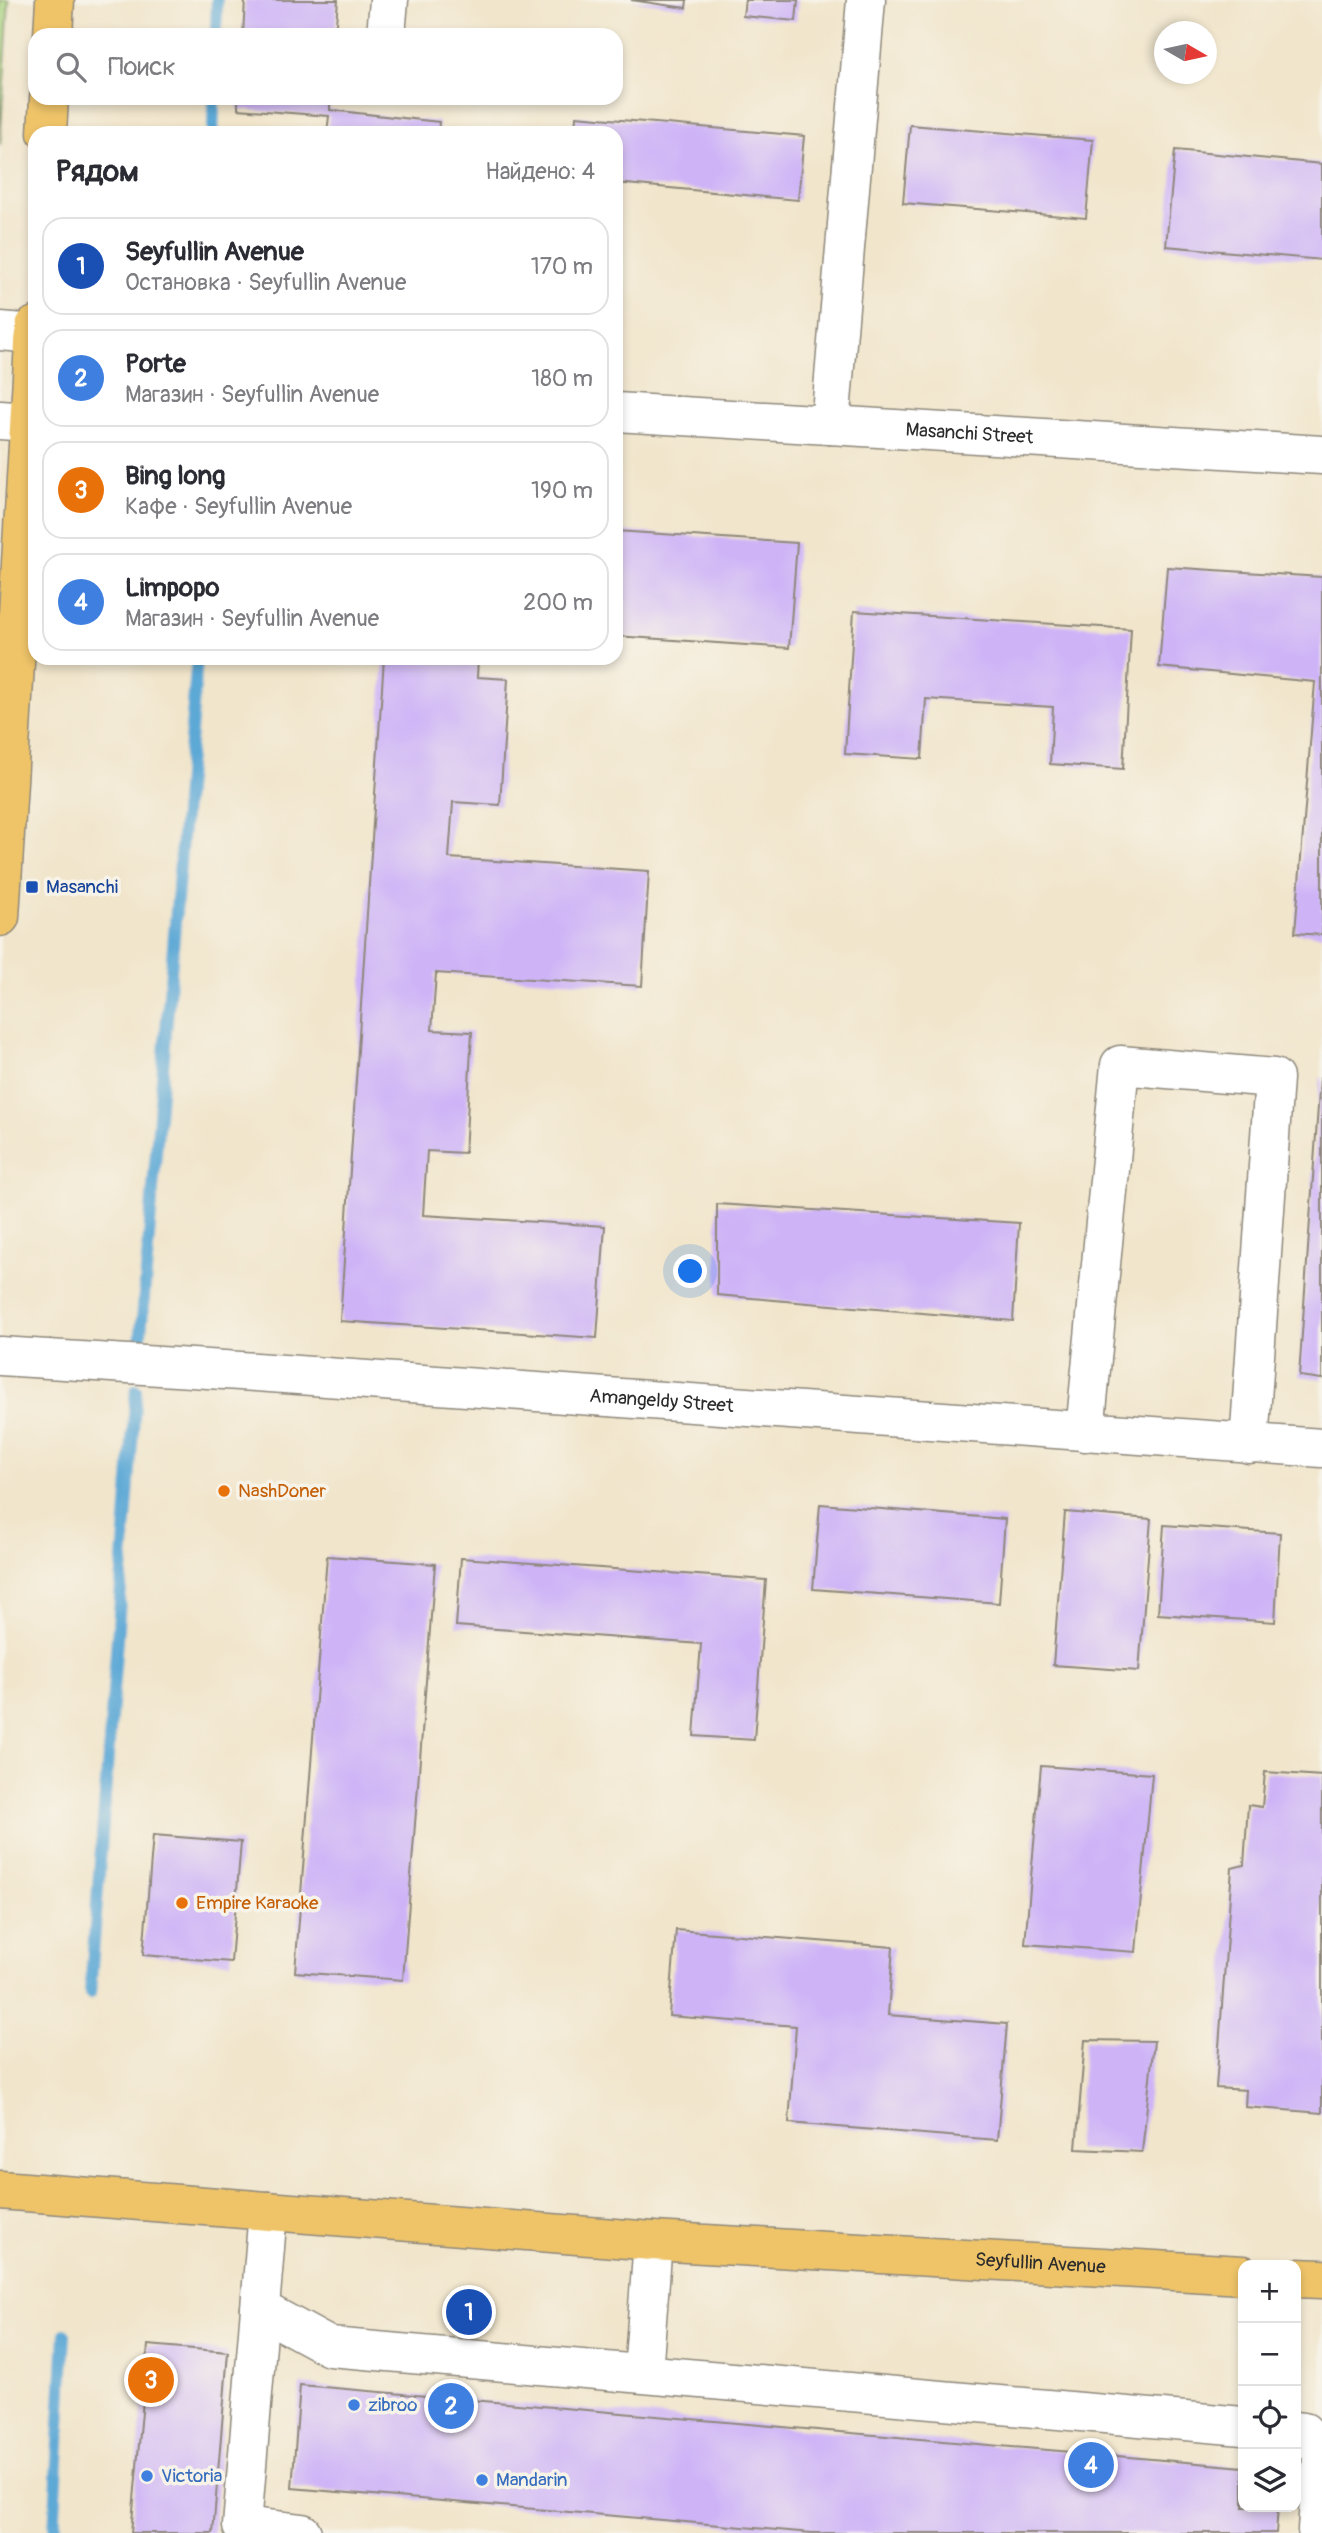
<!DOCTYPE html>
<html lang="ru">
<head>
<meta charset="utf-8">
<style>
  body { margin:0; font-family:Pangolin,sans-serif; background:#f2f2f3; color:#2b2b33 }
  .controls { position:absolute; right:21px; bottom:21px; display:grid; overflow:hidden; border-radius:14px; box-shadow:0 4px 10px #0003 }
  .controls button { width:63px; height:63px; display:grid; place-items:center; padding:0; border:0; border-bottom:2px solid #e1e1e2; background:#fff; color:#2b2b33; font:35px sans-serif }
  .compass { position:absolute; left:1154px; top:21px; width:63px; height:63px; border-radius:50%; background:#fff; box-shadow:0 4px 10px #0003; rotate:99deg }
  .you { position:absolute; left:691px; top:1272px; width:24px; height:24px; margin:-18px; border:5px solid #fff; border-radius:50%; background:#1a73e8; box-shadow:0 0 0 10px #1a73e833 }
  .badge { display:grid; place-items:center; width:46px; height:46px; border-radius:50%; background:#d1495b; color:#fff; font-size:23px; font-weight:700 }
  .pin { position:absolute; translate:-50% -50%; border:4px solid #fff; box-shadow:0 2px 7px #0006 }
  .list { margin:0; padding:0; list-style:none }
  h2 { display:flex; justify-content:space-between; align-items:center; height:91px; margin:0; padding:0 28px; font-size:30px }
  h2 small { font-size:23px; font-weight:400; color:#7c7c81 }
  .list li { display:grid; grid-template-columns:46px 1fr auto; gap:21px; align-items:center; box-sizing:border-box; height:98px; margin:0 14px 14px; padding:0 14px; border:2px solid #e1e1e2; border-radius:21px }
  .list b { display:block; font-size:26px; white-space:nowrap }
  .list p { margin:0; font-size:23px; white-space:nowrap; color:#7c7c81 }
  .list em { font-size:23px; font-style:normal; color:#7c7c81 }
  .icon { flex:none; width:38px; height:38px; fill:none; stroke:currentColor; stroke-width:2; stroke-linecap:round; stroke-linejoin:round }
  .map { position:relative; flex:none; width:1322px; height:2533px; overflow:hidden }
  .search { position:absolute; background:#fff; box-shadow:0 4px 10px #0003; left:28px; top:28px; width:595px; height:77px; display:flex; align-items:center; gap:18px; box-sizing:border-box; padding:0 24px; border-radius:21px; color:#7c7c81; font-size:26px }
  .panel { position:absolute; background:#fff; box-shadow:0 4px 10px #0003; left:28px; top:126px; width:595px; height:539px; border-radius:21px }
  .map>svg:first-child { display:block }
  .green { fill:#a7d17d; stroke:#697e54; stroke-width:2 }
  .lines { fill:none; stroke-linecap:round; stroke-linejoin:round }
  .stream { stroke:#5da9d6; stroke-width:12 }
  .building { fill:#ceb4f7 }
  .minor-casing { stroke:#8e887b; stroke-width:41 }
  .major-casing { stroke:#8e887b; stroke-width:41 }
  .minor { stroke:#fff; stroke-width:38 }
  .major { stroke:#efc469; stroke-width:38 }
  .transit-dot { fill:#1a4fb4; stroke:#f7f3e8; stroke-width:2.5 }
  .food-dot { fill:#e8710a; stroke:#f7f3e8; stroke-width:2.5 }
  .shop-dot { fill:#3f7fe0; stroke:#f7f3e8; stroke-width:2.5 }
  .labels { text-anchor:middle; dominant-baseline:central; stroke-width:7; stroke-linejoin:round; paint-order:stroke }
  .street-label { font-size:19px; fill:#2b2b2b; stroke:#f7f3e8 }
  .transit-label { font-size:19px; fill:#164399; stroke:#f7f3e8; text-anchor:start }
  .food-label { font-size:19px; fill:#c56008; stroke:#f7f3e8; text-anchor:start }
  .shop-label { font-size:19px; fill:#366cbe; stroke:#f7f3e8; text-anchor:start }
</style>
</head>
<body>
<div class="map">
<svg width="1322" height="2533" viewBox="0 0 1322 2533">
  <rect width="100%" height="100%" fill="#f7f3e8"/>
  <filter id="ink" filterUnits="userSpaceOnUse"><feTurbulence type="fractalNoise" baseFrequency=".0143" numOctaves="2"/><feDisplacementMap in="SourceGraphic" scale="14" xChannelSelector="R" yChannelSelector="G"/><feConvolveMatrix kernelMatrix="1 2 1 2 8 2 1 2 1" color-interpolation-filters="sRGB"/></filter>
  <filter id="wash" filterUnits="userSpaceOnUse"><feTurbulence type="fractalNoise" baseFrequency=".00686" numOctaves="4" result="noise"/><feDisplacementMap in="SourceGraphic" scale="28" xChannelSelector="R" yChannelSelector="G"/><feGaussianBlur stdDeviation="1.57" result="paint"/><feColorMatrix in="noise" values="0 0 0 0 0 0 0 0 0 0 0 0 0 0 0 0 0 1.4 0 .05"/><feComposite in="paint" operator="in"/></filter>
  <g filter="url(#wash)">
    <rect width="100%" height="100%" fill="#f1e5cb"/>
    <!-- green -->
    <polygon class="green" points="0,0 9,0 0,145"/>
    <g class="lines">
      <!-- stream -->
      <g class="stream">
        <polyline points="216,35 217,0"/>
        <polyline points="213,133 214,98"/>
        <polyline points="140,1345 197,658"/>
        <polyline points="90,1993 136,1390"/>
        <polyline points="54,2533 65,2334"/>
      </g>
    </g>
    <g id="blocks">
      <!-- building -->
      <g class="building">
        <polygon points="245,0 338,0 335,35 243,35"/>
        <polygon points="631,0 687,0 686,8"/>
        <polygon points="745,0 798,0 796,21 743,16"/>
        <polygon points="238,98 330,98 330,110 439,122 438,133 327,133 329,116 238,109"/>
        <polygon points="576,116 804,136 798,200 616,183 616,133 575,133"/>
        <polygon points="910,125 1093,140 1086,218 903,203"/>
        <polygon points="1175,150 1322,164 1322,260 1166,246"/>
        <polygon points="616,531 797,543 789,648 616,636"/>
        <polygon points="1167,567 1322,577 1322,935 1295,933 1315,682 1159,667"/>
        <polygon points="854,611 1131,629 1123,769 1050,764 1053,707 926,699 922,759 845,754"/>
        <polygon points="384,658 478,658 477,677 508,679 500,805 453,802 449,858 649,871 642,986 436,973 432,1030 472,1032 465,1153 427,1151 423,1215 605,1226 597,1338 340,1321"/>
        <polygon points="1320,1078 1322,1078 1322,1379 1299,1376"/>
        <polygon points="717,1204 1019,1223 1013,1321 717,1295"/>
        <polygon points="820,1504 1005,1519 999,1603 813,1589"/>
        <polygon points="1065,1512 1151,1519 1139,1671 1053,1665"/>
        <polygon points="1164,1525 1280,1533 1275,1622 1158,1614"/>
        <polygon points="327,1556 435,1564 403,1980 295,1972"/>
        <polygon points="461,1558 766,1580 754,1740 694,1736 701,1644 456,1626"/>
        <polygon points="1041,1766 1152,1774 1136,1952 1025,1944"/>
        <polygon points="1265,1772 1322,1776 1322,2113 1245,2107 1246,2090 1216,2088 1232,1868 1244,1865 1248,1805 1262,1807"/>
        <polygon points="153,1835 241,1842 231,1962 143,1955"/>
        <polygon points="676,1930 893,1947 888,2015 1007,2024 997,2140 789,2123 796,2026 669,2016"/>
        <polygon points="1085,2040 1154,2041 1142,2152 1076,2149"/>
        <polygon points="148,2345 228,2352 213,2533 131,2533"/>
        <polygon points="300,2385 1243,2467 1243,2507 1278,2507 1276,2533 812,2533 292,2488"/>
      </g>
    </g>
  </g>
  <g filter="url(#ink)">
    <use href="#blocks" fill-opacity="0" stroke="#8e887b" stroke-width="2"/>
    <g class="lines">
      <defs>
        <g id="minor">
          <polyline points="386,35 389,0"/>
          <polyline points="0,331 35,334"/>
          <path id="s1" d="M616 412 1322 455"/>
          <polyline points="0,420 29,422 35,419"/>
          <polyline points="830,425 866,0"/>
          <path id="s2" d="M0 1356 256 1372 1322 1448"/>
          <polyline points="1085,1432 1120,1065 1274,1078 1249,1444"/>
          <polyline points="268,2211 242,2526 302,2533"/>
          <polyline points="260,2309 330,2347 1243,2426"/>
          <polyline points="643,2373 653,2241"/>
          <polyline points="1296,2431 1304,2432 1322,2451"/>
          <polyline points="1320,2533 1317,2530 1322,2455"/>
        </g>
        <g id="major">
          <polyline points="53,35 55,0"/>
          <polyline points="47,133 49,98"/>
          <polyline points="0,917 35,326"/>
          <path id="s3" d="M0 2190 653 2241 1243 2275"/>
          <polyline points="1296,2278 1322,2279"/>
        </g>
      </defs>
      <!-- minor casing -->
      <use href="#minor" class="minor-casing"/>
      <!-- major casing -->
      <use href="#major" class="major-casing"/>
      <!-- minor -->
      <use href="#minor" class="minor"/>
      <!-- major -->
      <use href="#major" class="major"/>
    </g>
  </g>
  <!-- markers -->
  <rect class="transit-dot" x="25" y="880" width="14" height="14" rx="3.5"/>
  <g class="food-dot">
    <circle cx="224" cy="1491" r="7"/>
    <circle cx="182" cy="1903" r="7"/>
  </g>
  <g class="shop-dot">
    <circle cx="354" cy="2405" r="7"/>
    <circle cx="147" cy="2476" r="7"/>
    <circle cx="482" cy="2480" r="7"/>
  </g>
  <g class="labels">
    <!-- street labels -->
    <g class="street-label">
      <text stroke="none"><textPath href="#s1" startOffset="354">Masanchi Street</textPath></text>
      <text stroke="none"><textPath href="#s2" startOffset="663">Amangeldy Street</textPath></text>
      <text stroke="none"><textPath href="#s3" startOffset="1043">Seyfullin Avenue</textPath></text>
    </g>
    <!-- transit labels -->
    <g class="transit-label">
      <text x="46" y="887">Masanchi</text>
    </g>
    <!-- food labels -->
    <g class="food-label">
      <text x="238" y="1491">NashDoner</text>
      <text x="196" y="1903">Empire Karaoke</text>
    </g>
    <!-- shop labels -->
    <g class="shop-label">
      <text x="368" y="2405">zibroo</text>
      <text x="161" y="2476">Victoria</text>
      <text x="496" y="2480">Mandarin</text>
    </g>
  </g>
</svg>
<div class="controls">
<button>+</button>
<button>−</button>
<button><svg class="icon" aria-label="locate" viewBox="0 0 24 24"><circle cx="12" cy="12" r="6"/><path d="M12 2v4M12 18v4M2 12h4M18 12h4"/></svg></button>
<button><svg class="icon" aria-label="layers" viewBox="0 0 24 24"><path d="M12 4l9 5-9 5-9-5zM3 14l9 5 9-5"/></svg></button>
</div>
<svg class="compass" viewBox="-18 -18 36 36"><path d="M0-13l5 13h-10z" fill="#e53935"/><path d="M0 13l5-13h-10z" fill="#7c7c81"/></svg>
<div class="you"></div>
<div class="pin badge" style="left:469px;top:2312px;background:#1a4fb4">1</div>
<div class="pin badge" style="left:451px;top:2406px;background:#3f7fe0">2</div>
<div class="pin badge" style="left:151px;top:2380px;background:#e8710a">3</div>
<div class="pin badge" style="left:1091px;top:2465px;background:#3f7fe0">4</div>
<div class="search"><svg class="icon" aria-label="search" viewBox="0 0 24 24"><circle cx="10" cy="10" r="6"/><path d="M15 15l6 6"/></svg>Поиск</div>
<section class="panel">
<h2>Рядом<small>Найдено: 4</small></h2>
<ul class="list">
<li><span class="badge" style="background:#1a4fb4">1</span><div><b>Seyfullin Avenue</b><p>Остановка · Seyfullin Avenue</p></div><em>170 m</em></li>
<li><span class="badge" style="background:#3f7fe0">2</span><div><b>Porte</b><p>Магазин · Seyfullin Avenue</p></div><em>180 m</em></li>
<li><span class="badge" style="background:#e8710a">3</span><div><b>Bing long</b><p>Кафе · Seyfullin Avenue</p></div><em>190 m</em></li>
<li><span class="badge" style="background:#3f7fe0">4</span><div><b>Limpopo</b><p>Магазин · Seyfullin Avenue</p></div><em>200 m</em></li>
</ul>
</section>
</div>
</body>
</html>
